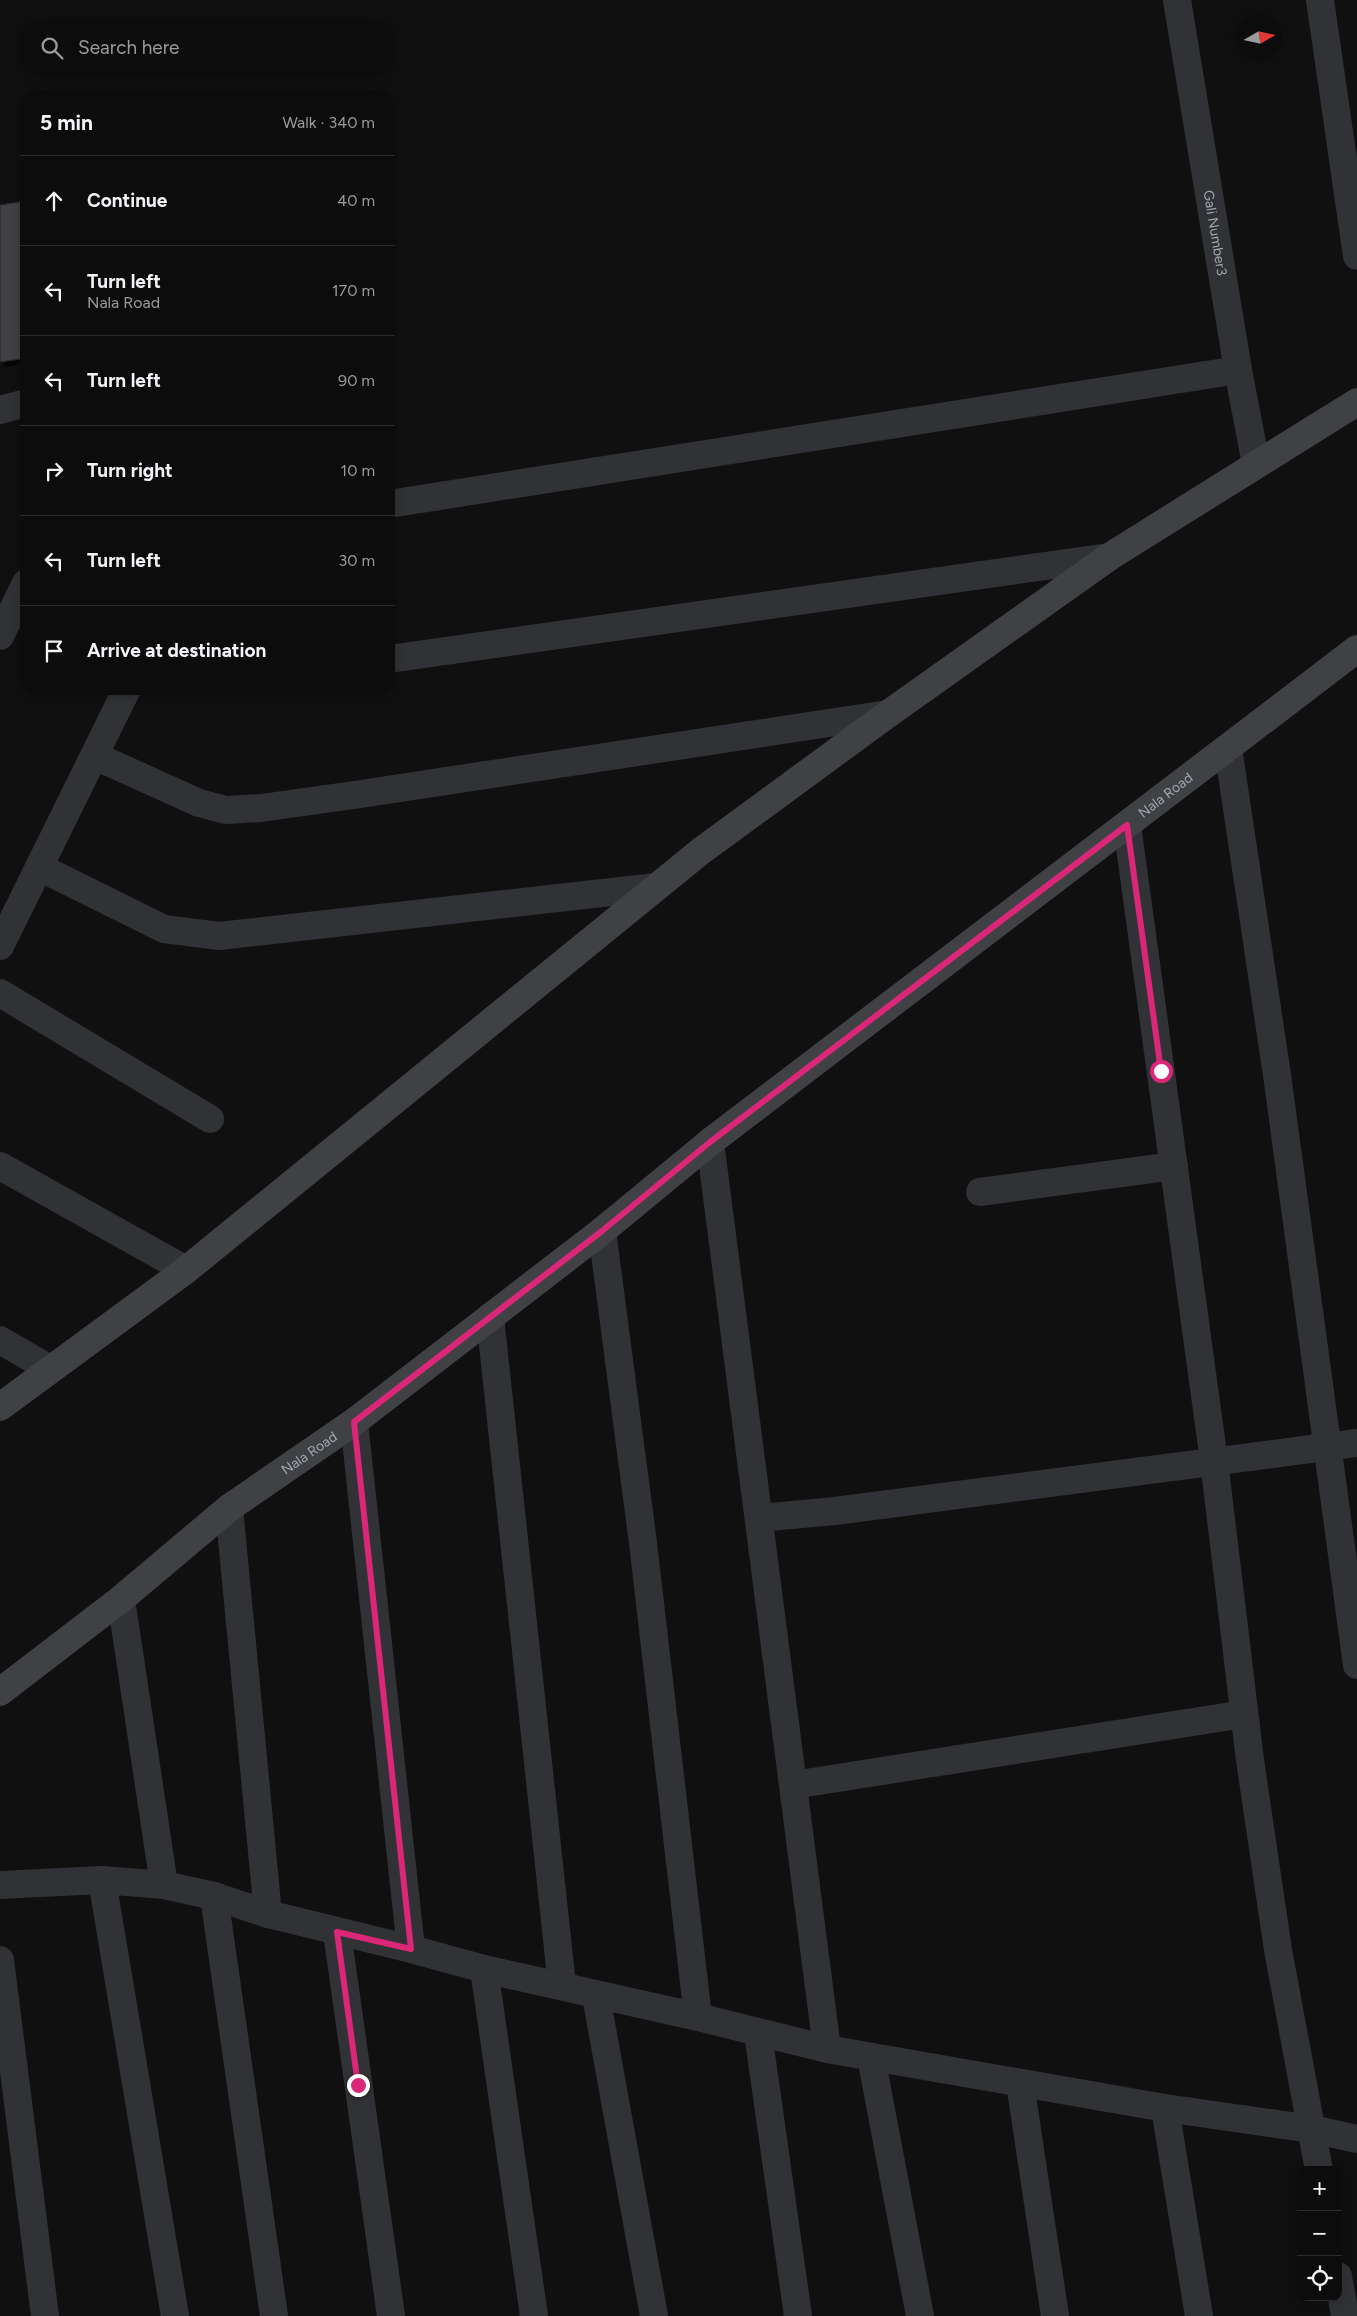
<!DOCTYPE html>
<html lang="en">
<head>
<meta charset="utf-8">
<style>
  body { margin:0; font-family:Figtree,sans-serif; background:#1a1a1b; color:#f1f3f6 }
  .controls { position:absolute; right:15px; bottom:15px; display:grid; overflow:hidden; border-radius:10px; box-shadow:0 2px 12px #0003 }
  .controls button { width:45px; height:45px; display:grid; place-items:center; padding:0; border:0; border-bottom:1px solid #2c2c2e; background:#0c0c0d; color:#f1f3f6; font:25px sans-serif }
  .compass { position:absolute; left:1237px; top:15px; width:45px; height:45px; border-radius:50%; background:#0c0c0d; box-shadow:0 2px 12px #0003; rotate:81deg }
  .stop { position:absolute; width:15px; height:15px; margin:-11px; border:4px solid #db2777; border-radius:50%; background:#fff }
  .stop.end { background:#db2777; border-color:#fff; box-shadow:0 1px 5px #0008 }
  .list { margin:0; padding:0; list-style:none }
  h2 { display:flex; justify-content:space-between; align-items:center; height:65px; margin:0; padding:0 20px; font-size:21px }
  h2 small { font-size:16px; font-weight:400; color:#9a9b9d }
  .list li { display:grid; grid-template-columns:32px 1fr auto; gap:15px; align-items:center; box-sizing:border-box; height:90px; padding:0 20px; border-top:1px solid #2c2c2e }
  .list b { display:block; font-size:19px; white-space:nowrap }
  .list p { margin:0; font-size:16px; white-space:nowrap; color:#9a9b9d }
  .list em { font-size:16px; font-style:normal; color:#9a9b9d }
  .icon { flex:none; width:28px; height:28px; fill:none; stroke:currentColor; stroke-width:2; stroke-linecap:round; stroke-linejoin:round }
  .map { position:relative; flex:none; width:1357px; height:2316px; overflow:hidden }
  .search { position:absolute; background:#0c0c0d; box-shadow:0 2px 12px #0003; left:20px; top:20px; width:375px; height:55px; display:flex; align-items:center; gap:12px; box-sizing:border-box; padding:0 18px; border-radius:20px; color:#9a9b9d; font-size:19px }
  .panel { position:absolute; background:#0c0c0d; box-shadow:0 2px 12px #0003; left:20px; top:90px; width:375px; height:605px; border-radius:20px }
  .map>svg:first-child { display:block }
  .building { fill:#3f4044; stroke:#2a2a2d; filter:url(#shadow) }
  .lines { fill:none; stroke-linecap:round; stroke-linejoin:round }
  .street { stroke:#313236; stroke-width:28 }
  .secondary { stroke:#3f4145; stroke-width:28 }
  .route { stroke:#db2777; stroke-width:6 }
  .labels { text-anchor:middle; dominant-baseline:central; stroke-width:5; stroke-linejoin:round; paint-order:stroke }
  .street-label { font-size:14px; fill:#a2a7b0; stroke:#0b0b0c }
</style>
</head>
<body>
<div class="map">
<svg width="1357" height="2316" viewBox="0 0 1357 2316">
  <defs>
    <filter id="shadow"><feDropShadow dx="4.5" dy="4.5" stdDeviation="0" flood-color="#0009"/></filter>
  </defs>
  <rect width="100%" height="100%" fill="#101011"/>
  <!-- building -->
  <polygon class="building" points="26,201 26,358 0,362 0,205"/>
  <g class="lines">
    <!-- street -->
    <g class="street">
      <path id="s1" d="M1177 0 1238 370 1256 464"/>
      <polyline points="1320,0 1357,256"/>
      <polyline points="0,410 26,403"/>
      <polyline points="389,504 1238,370"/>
      <polyline points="0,636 26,583"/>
      <polyline points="389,659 1109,557"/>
      <polyline points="1228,748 1277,1075 1357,1665"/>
      <polyline points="95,756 199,803 226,810 261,808 354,795 888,714"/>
      <polyline points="1127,825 1214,1461 1250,1760 1278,1950 1319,2170"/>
      <polyline points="39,867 164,929 219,936 656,887"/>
      <polyline points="0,946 127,689"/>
      <polyline points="0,993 210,1119"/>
      <polyline points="710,1142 827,2049"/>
      <polyline points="0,1166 186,1270"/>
      <polyline points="980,1192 1174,1166"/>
      <polyline points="602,1231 643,1543 698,2017"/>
      <polyline points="490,1317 562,1985"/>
      <polyline points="0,1340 50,1369"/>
      <polyline points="354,1422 411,1949"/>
      <polyline points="229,1508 268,1914"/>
      <polyline points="759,1518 835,1511 1357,1443"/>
      <polyline points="121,1599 164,1885"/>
      <polyline points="793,1785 1244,1714"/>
      <polyline points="102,1880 175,2316"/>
      <polyline points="0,1885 102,1880 164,1885 214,1896 268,1914 411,1949 484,1969 698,2017 827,2049 1165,2108 1312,2129 1357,2139"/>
      <polyline points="214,1896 274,2316"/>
      <polyline points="337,1932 391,2316"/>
      <polyline points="0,1960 45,2316"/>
      <polyline points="484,1969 534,2316"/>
      <polyline points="596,1996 654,2316"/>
      <polyline points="758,2033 798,2316"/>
      <polyline points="871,2057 920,2316"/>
      <polyline points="1020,2083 1055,2316"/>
      <polyline points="1165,2108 1199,2316"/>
      <polyline points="1338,2276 1345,2316"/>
    </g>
    <!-- secondary -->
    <g class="secondary">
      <polyline points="0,1407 186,1270 701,851 888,714 1109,557 1357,402"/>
      <path id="s2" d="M0 1692 121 1599 229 1508 354 1422 602 1231 710 1142 1357 649"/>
    </g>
  </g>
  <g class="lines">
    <!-- route -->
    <polyline class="route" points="358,2085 337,1932 411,1949 354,1422 602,1231 710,1142 1127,825 1161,1071"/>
  </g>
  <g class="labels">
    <!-- street labels -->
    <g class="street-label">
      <text stroke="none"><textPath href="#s1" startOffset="236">Gali Number3</textPath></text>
      <text stroke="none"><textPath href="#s2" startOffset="1471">Nala Road</textPath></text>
      <text stroke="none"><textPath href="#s2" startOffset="391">Nala Road</textPath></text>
    </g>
  </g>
</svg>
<div class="controls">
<button>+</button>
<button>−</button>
<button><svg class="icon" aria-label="locate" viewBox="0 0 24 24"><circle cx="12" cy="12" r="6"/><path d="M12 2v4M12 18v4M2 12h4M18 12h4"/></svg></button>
</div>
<svg class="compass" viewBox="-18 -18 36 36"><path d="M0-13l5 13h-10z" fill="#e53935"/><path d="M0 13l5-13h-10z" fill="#9a9b9d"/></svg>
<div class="stop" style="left:1161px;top:1071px"></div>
<div class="stop end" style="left:358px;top:2085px"></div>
<div class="search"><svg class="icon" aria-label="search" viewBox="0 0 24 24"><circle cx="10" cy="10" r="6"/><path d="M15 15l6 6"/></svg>Search here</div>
<section class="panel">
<h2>5 min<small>Walk · 340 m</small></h2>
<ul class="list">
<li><svg class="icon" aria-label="ahead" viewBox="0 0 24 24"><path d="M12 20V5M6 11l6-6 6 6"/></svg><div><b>Continue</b></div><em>40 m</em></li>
<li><svg class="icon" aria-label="left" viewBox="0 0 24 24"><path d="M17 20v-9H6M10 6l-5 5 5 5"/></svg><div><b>Turn left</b><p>Nala Road</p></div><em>170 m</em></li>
<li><svg class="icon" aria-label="left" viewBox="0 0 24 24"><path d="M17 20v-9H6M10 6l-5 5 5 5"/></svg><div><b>Turn left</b></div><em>90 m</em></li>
<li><svg class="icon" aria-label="right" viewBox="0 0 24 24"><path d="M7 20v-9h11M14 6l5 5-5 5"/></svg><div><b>Turn right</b></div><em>10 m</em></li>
<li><svg class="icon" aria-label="left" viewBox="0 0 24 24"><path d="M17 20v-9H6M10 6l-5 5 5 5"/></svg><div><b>Turn left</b></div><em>30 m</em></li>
<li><svg class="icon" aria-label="arrive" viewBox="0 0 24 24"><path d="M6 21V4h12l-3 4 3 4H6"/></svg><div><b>Arrive at destination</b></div></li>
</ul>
</section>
</div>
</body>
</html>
